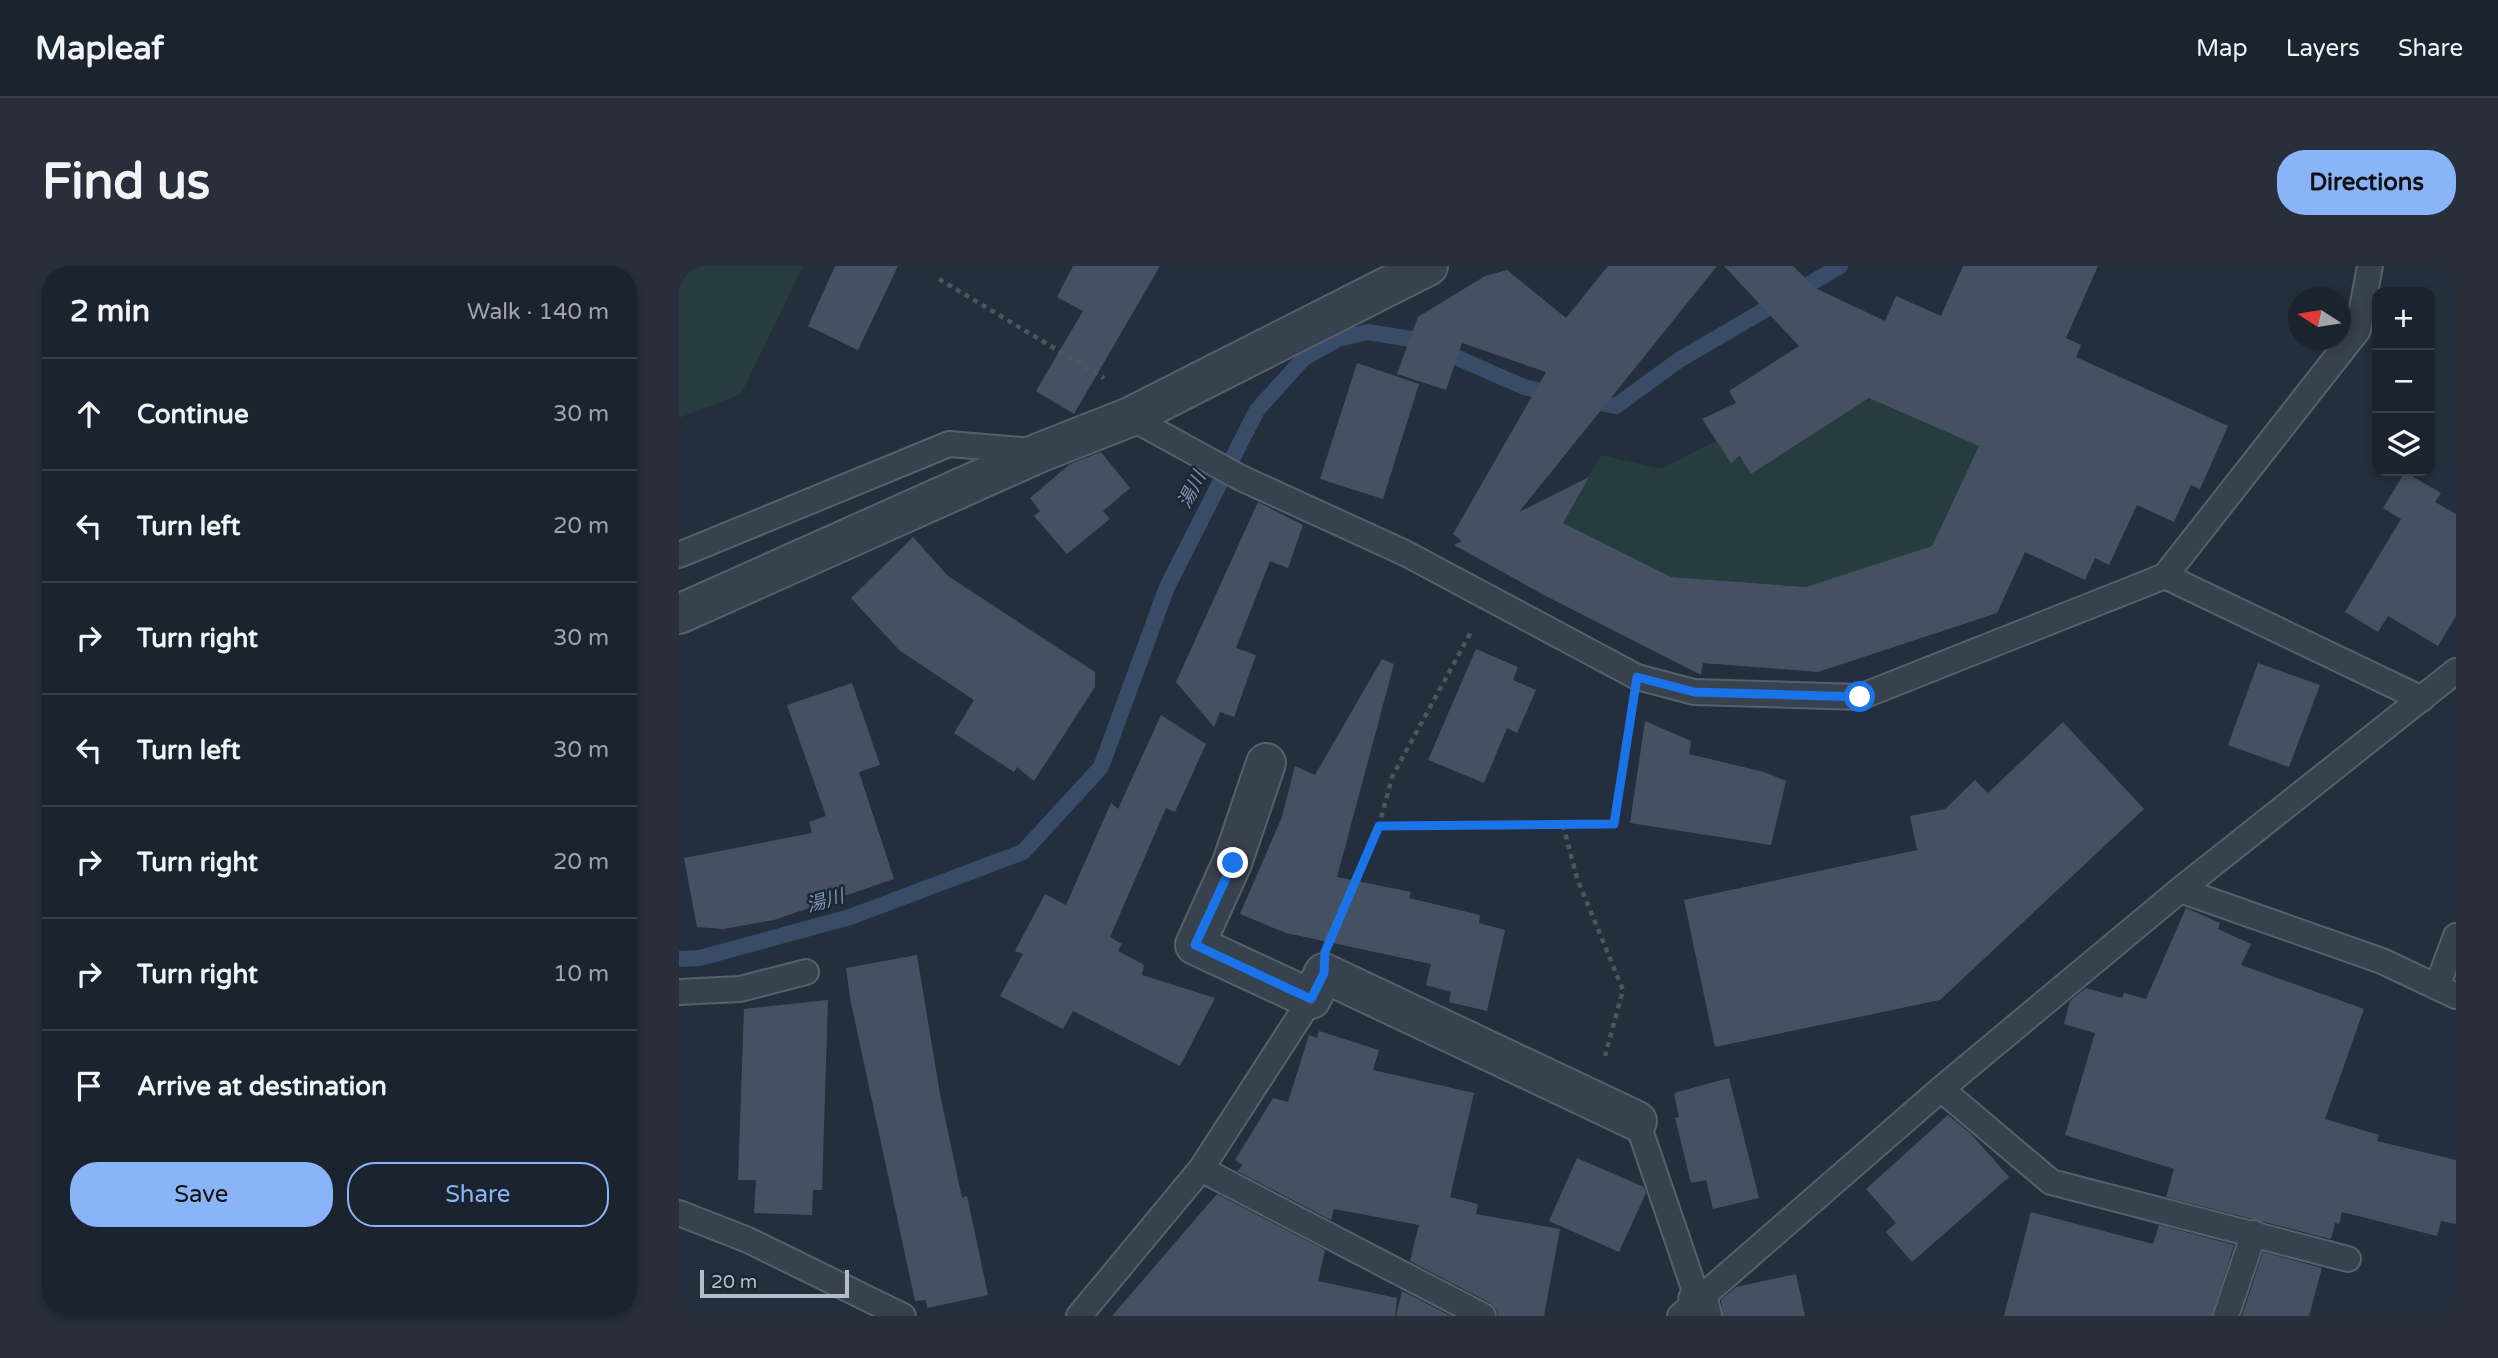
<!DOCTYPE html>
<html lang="en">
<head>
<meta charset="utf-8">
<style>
  body { margin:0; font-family:"Varela Round","Noto Sans JP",sans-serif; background:#282f3a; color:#f1f3f6 }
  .controls { position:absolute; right:21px; top:21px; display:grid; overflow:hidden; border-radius:14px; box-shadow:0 4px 10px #0003 }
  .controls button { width:63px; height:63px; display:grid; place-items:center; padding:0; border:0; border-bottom:2px solid #39404a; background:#1b232e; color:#f1f3f6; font:35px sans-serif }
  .compass { position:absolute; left:1609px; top:21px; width:63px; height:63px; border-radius:50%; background:#1b232e; box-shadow:0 4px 10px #0003; rotate:282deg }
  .scale { position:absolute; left:21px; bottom:18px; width:149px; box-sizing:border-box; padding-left:7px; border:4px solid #b4bcc9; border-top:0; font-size:19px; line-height:24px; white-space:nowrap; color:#b4bcc9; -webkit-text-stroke:5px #1d2633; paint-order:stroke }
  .stop { position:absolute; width:21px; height:21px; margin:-16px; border:5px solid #1a73e8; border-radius:50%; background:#fff }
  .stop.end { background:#1a73e8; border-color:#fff; box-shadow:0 2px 7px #0008 }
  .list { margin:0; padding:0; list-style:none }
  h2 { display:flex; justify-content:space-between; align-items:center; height:91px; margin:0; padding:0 28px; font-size:30px }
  h2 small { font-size:23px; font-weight:400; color:#a0a4aa }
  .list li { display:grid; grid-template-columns:46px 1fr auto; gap:21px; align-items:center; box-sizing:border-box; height:112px; padding:0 28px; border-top:2px solid #39404a }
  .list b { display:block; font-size:26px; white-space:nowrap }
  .list em { font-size:23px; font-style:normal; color:#a0a4aa }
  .actions { display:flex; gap:14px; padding:21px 28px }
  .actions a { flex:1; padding:16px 0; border:2px solid #8ab4f8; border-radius:28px; text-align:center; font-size:24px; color:#8ab4f8 }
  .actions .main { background:#8ab4f8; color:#111 }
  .icon { flex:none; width:38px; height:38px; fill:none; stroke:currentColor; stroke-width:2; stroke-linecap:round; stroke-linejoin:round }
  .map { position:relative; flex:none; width:1777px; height:1050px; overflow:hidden; border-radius:28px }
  header { display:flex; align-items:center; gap:42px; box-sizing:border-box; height:98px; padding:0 35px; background:#1b232e; border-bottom:2px solid #39404a }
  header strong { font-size:33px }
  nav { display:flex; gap:38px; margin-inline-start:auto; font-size:24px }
  .intro { display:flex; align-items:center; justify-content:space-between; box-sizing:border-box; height:168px; padding:0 42px }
  h1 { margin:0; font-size:49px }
  .button { padding:18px 32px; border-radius:28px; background:#8ab4f8; color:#111; font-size:24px; font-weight:700 }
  main { display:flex; gap:42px; padding:0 42px }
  aside { flex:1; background:#1b232e; border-radius:28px; box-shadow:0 4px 10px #0003 }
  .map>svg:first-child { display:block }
  .green { fill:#263c3f }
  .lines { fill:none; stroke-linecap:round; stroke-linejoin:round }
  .stream { stroke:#394c67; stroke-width:16 }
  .building { fill:#455162 }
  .lane-casing { stroke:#565f6c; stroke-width:28 }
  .street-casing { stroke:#565f6c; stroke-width:42 }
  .path { stroke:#44595c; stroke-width:4.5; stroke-dasharray:5 5; stroke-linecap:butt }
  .lane { stroke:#38414e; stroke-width:24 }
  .street { stroke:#38414e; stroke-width:38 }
  .route { stroke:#1a73e8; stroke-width:9 }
  .labels { text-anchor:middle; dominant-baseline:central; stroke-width:5; stroke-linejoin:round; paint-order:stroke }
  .water-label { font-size:19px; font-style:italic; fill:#7c92b1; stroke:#1d2633 }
</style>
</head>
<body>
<header>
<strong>Mapleaf</strong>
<nav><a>Map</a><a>Layers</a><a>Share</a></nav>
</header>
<div class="intro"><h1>Find us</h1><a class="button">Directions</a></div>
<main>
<aside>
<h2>2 min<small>Walk · 140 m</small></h2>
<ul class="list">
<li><svg class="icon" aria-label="ahead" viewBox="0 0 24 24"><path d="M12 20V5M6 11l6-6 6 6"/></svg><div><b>Continue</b></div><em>30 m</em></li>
<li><svg class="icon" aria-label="left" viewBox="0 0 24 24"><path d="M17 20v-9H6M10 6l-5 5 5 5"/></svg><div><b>Turn left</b></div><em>20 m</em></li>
<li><svg class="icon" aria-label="right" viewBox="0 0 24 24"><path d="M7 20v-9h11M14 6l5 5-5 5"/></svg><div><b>Turn right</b></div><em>30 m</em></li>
<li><svg class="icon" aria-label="left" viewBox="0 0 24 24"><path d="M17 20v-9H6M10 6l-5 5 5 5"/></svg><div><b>Turn left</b></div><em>30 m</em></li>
<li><svg class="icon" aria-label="right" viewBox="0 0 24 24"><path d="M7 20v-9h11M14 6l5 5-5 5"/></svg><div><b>Turn right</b></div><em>20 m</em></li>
<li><svg class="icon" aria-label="right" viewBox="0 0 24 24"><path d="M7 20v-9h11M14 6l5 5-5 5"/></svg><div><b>Turn right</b></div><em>10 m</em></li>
<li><svg class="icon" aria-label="arrive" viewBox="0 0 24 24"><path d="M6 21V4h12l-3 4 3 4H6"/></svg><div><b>Arrive at destination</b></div></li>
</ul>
<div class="actions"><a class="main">Save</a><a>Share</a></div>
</aside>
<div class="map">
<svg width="1777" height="1050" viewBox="0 0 1777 1050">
  <rect width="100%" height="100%" fill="#242f3e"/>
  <!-- green -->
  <g class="green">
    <polygon points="0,0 124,0 62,128 0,152"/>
    <polygon points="1193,133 1226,148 1231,139 1291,167 1337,230 1287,207 1248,290 1127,321 992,311 861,247 899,229 922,189 982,203 1037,175 1052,196 1155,148"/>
  </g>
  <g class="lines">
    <!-- stream -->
    <g class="stream">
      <polyline points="905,134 937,140 1000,94 1161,0"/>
      <polyline points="0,693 21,692 171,651 344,586 422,501 488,321 578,144 625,92 659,73 689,66 738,74 845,121 876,128"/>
    </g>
  </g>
  <!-- building -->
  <g class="building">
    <polygon points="156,0 219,0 179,84 129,60"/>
    <polygon points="394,0 481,0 395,148 357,125 404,45 378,31"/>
    <polygon points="929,0 1038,0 840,246 910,211 884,257 992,311 1127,321 1253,280 1300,180 1190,132 1072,208 1061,190 1052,197 1023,153 1057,137 1050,125 1120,80 1045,0 1114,0 1136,22 1206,55 1217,30 1262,50 1284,0 1419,0 1387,72 1402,79 1397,91 1549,160 1521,223 1512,219 1495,256 1458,239 1430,299 1416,292 1406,314 1346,286 1318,347 1139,406 1024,397 1022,409 863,328 775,279 783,275 774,268 867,106 783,77 767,124 718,108 739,51 806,10 828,4 887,52"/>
    <polygon points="678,97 740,118 704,233 641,213"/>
    <polygon points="422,186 451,222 424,245 431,253 388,288 355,250 361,245 351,232 391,198"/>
    <polygon points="1726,206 1762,227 1756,236 1777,248 1777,350 1759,380 1709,350 1699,366 1666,346 1722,253 1704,242"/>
    <polygon points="579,236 624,259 609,302 591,295 557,382 577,389 555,451 541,446 535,461 497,416"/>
    <polygon points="234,271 269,310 416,406 416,421 355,515 338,501 335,506 275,467 295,434 220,384 172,332"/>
    <polygon points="797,383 839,401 834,414 857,424 838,467 828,462 805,517 749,494"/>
    <polygon points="703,393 715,398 658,611 732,626 730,632 801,649 800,657 826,664 808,745 770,736 772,726 747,719 752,698 607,667 561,648 603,551 616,500 636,509"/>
    <polygon points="1579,397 1641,419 1610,501 1549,479"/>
    <polygon points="173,417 201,499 180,506 215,613 95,654 44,663 18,661 5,592 133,567 130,556 147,550 108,439"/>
    <polygon points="482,449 527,478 496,546 487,542 431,671 443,678 439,685 465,699 463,709 536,732 501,800 394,745 384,763 321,730 344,688 336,685 366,628 387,639 432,537 439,543"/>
    <polygon points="966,455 1012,475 1010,488 1085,506 1107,515 1092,579 951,557"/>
    <polygon points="1384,456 1465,543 1261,734 1036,781 1005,634 1238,584 1231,550 1266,543 1296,514 1309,527"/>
    <polygon points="1507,642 1541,657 1539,663 1572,678 1562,699 1685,743 1646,853 1700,869 1698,875 1777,894 1777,958 1762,955 1758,970 1663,946 1660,958 1656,957 1652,973 1487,931 1495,903 1386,869 1416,767 1385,758 1391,735 1407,722 1443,732 1445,727 1467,733"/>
    <polygon points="238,689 261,828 283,932 288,930 309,1029 248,1042 247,1034 236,1035 171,732 167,702"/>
    <polygon points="149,734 143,924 134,924 133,949 75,947 77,914 59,914 65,743"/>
    <polygon points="640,765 700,784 694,804 795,827 771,931 799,938 797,948 881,963 865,1050 819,1050 817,1043 811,1037 731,995 740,959 655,943 652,954 558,905 564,899 556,894 594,832 609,836 630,769 638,772"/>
    <polygon points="1050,812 1080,932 1034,943 1027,914 1012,917 996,852 1000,851 995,827"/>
    <polygon points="1269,849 1292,868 1330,911 1233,996 1207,966 1217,957 1187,923"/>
    <polygon points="898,892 965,921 967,927 940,986 870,955"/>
    <polygon points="538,928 646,984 639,1015 718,1032 716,1050 433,1050"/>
    <polygon points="1352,946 1474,978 1480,959 1555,979 1533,1050 1325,1050"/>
    <polygon points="1584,986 1643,1002 1630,1050 1563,1050"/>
    <polygon points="1117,1008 1126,1050 1044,1050 1042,1034 1057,1021"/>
    <polygon points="723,1025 772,1050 717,1050"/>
  </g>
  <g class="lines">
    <defs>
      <g id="lane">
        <polyline points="451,151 562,212 726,287 958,411 1015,426 1181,431 1486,310 1743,433"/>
        <polyline points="0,289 270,178 355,185"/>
        <polyline points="1486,310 1679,64 1691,0"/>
        <polyline points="1501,624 1703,695 1777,730"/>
        <polyline points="1758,721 1777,670"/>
        <polyline points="0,726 61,723 127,706"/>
        <polyline points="1262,823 1372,916 1669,993"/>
        <polyline points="958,855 1019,1034"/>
        <polyline points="522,903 804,1050"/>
        <polyline points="0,947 69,974 224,1050"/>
        <polyline points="400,1050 522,903 632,733"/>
        <polyline points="1001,1050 1262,823 1501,624 1777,405"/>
        <polyline points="1547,1050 1575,967"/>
      </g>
      <g id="street">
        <polyline points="0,348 362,186 451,151 749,0"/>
        <polyline points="587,497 553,597 516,679 632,733 645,707 958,855"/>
        <polyline points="1019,1034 1023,1050"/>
      </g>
    </defs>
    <!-- lane casing -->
    <use href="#lane" class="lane-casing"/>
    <!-- street casing -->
    <use href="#street" class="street-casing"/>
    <!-- path -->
    <g class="path">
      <polyline points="260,13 425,112"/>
      <polyline points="884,559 898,612 944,724 926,790"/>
      <polyline points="700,560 935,558 952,448"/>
      <polyline points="656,662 700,560 713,511 792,366"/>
    </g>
    <!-- lane -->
    <use href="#lane" class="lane"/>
    <!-- street -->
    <use href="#street" class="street"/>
  </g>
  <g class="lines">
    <!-- route -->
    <polyline class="route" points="554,597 516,679 632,733 645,707 646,686 700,560 935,558 958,411 1015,426 1181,431"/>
  </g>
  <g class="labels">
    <!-- water labels -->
    <g class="water-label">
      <text transform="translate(513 224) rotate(-63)">湯川</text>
      <text transform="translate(146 635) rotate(-16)">湯川</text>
    </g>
  </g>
</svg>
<div class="controls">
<button>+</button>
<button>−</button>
<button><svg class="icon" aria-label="layers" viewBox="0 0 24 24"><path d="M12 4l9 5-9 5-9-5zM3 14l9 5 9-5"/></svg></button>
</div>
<svg class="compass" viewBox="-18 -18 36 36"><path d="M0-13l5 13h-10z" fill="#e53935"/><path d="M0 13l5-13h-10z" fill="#a0a4aa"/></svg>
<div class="scale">20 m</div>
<div class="stop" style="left:1181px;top:431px"></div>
<div class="stop end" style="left:554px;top:597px"></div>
</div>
</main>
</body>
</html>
